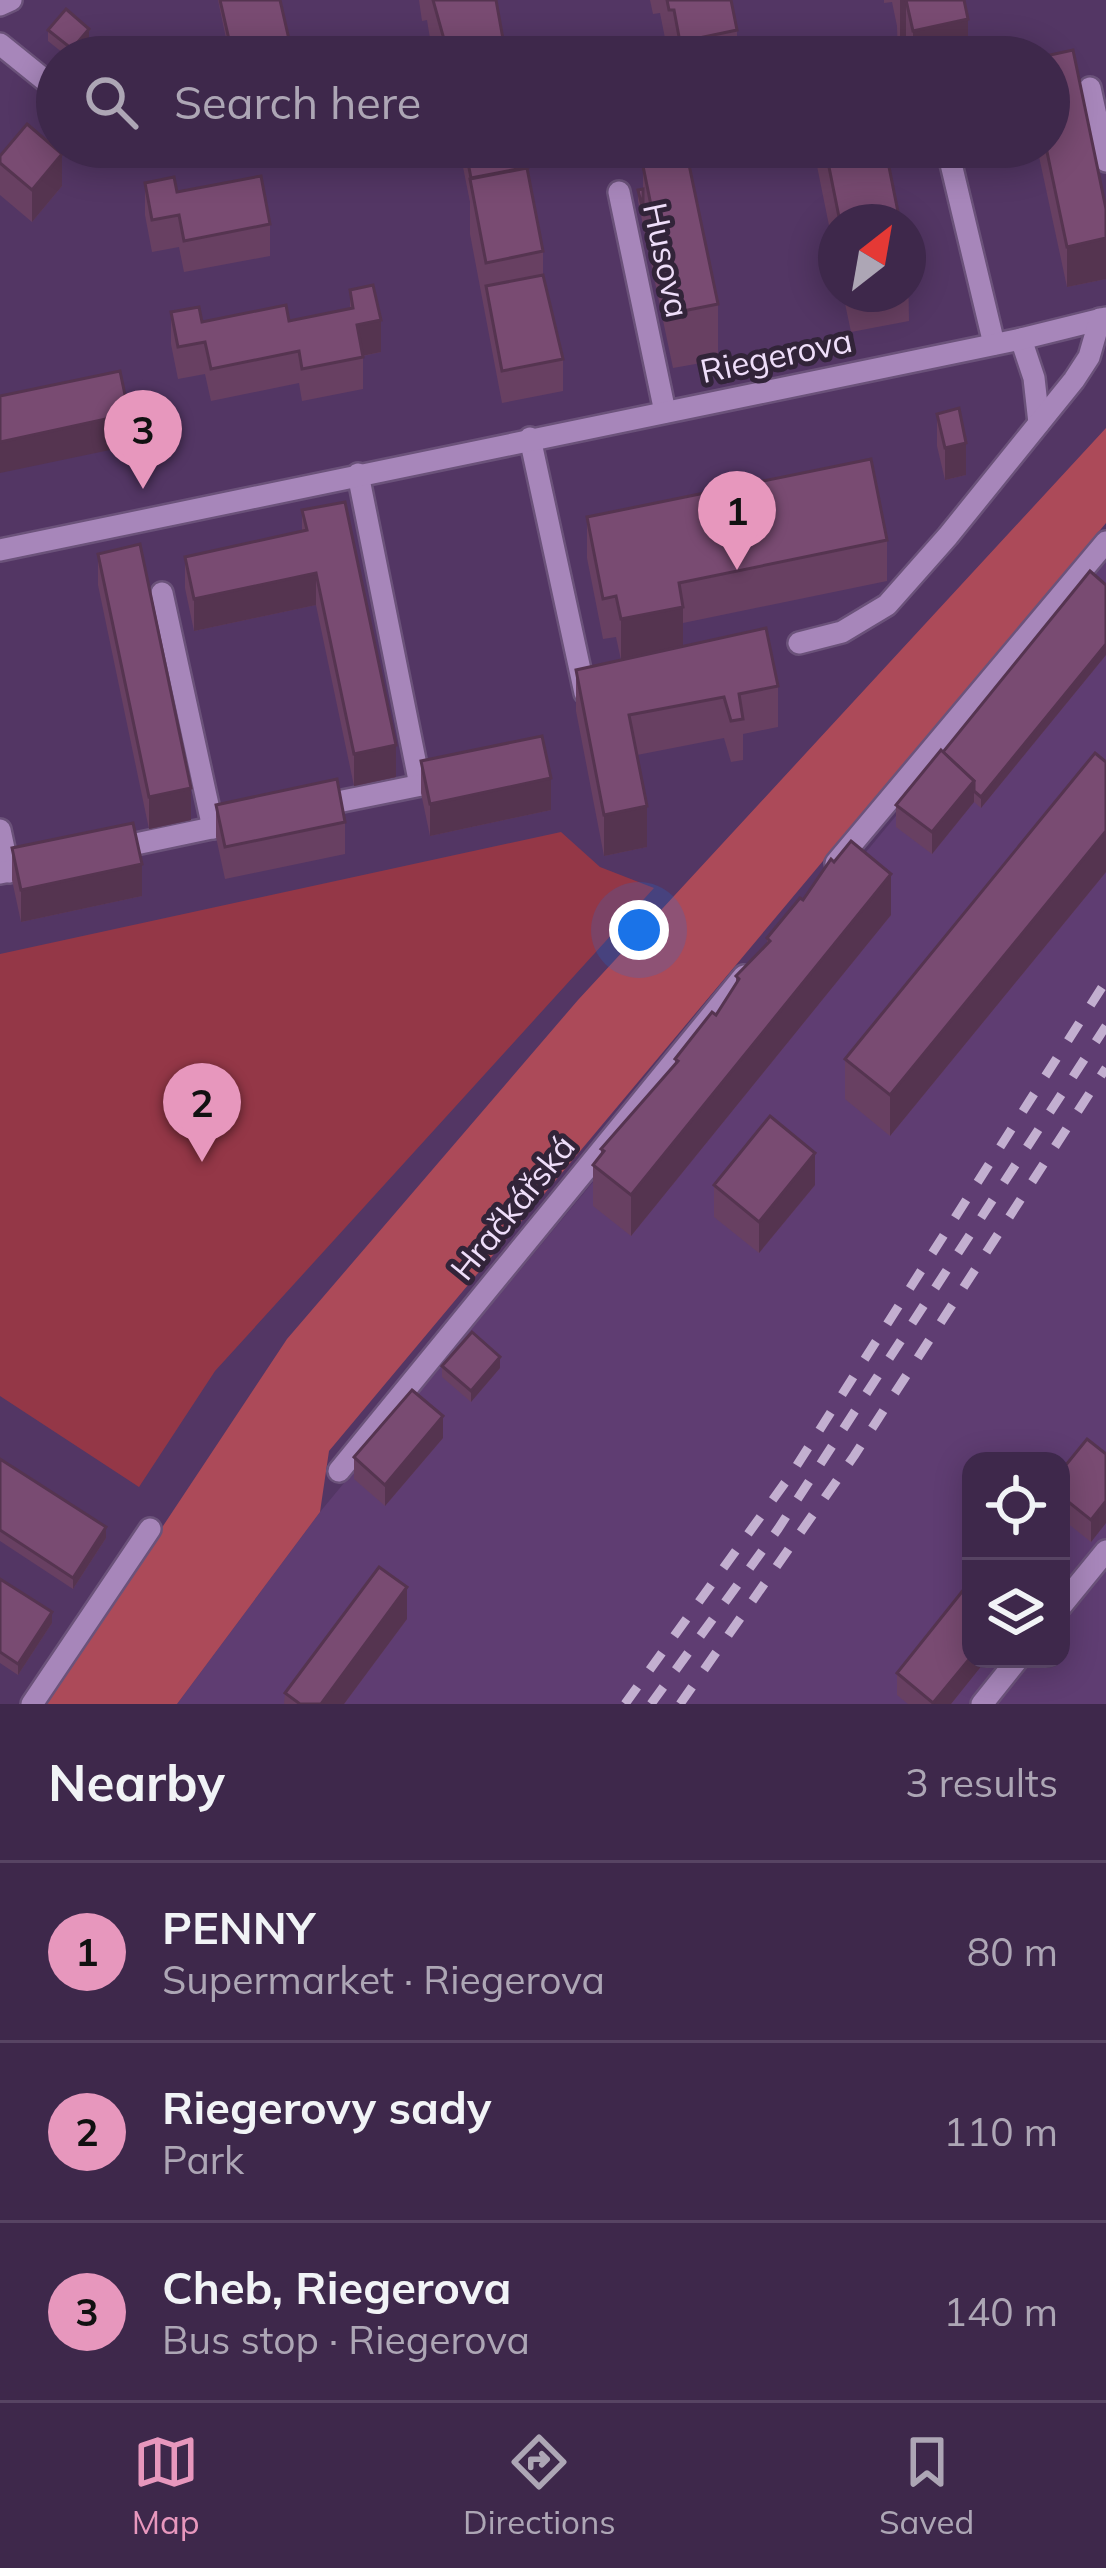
<!DOCTYPE html>
<html lang="en">
<head>
<meta charset="utf-8">
<style>
  body { margin:0; font-family:Mulish,sans-serif; background:#453052; color:#f1f3f6 }
  .controls { position:absolute; right:36px; bottom:36px; display:grid; overflow:hidden; border-radius:24px; box-shadow:0 6px 30px #0003 }
  .controls button { width:108px; height:108px; display:grid; place-items:center; padding:0; border:0; border-bottom:3px solid #574463; background:#3e284b; color:#f1f3f6; font:60px sans-serif }
  .compass { position:absolute; left:818px; top:204px; width:108px; height:108px; border-radius:50%; background:#3e284b; box-shadow:0 6px 30px #0003; rotate:31deg }
  .you { position:absolute; left:639px; top:930px; width:42px; height:42px; margin:-30px; border:9px solid #fff; border-radius:50%; background:#1a73e8; box-shadow:0 0 0 18px #1a73e833 }
  .badge { display:grid; place-items:center; width:78px; height:78px; border-radius:50%; background:#e797bd; color:#111; font-size:39px; font-weight:700 }
  .pin { position:absolute; translate:-50% -99px; filter:drop-shadow(0 3px 6px #0008) }
  .pin::after { content:''; position:absolute; top:63px; width:42px; height:36px; background:inherit; clip-path:polygon(0 0,100% 0,50% 100%) }
  .list { margin:0; padding:0; list-style:none }
  h2 { display:flex; justify-content:space-between; align-items:center; height:156px; margin:0; padding:0 48px; font-size:51px }
  h2 small { font-size:39px; font-weight:400; color:#ada6b5 }
  .list li { display:grid; grid-template-columns:78px 1fr auto; gap:36px; align-items:center; box-sizing:border-box; height:180px; padding:0 48px; border-top:3px solid #574463 }
  .list b { display:block; font-size:45px; white-space:nowrap }
  .list p { margin:0; font-size:39px; white-space:nowrap; color:#ada6b5 }
  .list em { font-size:39px; font-style:normal; color:#ada6b5 }
  .icon { flex:none; width:66px; height:66px; fill:none; stroke:currentColor; stroke-width:2; stroke-linecap:round; stroke-linejoin:round }
  .map { position:relative; flex:none; width:1106px; height:1704px; overflow:hidden }
  .search { position:absolute; background:#3e284b; box-shadow:0 6px 30px #0003; left:36px; right:36px; top:36px; height:132px; display:flex; align-items:center; gap:30px; box-sizing:border-box; padding:0 42px; border-radius:66px; color:#ada6b5; font-size:45px }
  .sheet { height:696px; background:#3e284b }
  nav { display:flex; justify-content:space-around; align-items:center; box-sizing:border-box; height:168px; border-top:3px solid #574463; background:#3e284b; font-size:33px; color:#ada6b5 }
  nav a { display:grid; justify-items:center; gap:6px }
  nav .on { color:#e797bd }
  .map>svg:first-child { display:block }
  .built { fill:#5f3d72; fill-rule:evenodd }
  .green { fill:#943747 }
  .forest { fill:#ac4a59 }
  .lines { fill:none; stroke-linecap:round; stroke-linejoin:round }
  .minor-casing { stroke:#6b527a; stroke-width:26 }
  .minor { stroke:#a786ba; stroke-width:21 }
  .rail { stroke:#c3afd0; stroke-width:9; stroke-dasharray:21 21; stroke-linecap:butt }
  .wall { fill:#684062 }
  .shaded-wall { fill:#553450 }
  .building { fill:#794b72; stroke:#553450; stroke-width:3 }
  .labels { text-anchor:middle; dominant-baseline:central; stroke-width:10; stroke-linejoin:round; paint-order:stroke }
  .street-label { font-size:33px; fill:#efdefa; stroke:#322439 }
</style>
</head>
<body>
<div class="map">
<svg width="1106" height="1704" viewBox="0 0 1106 1704">
  <rect width="100%" height="100%" fill="#533664"/>
  <!-- built -->
  <path class="built" d="M1106 562V1704H177L320 1512ZM971 1461H1061V1659H971Z"/>
  <!-- green -->
  <polygon class="green" points="561,832 600,867 654,888 215,1371 139,1487 0,1396 0,954"/>
  <!-- forest -->
  <polygon class="forest" points="1106,428 1106,523 329,1451 320,1512 177,1704 45,1704 287,1339 578,1000"/>
  <g class="lines">
    <defs>
      <g id="minor">
        <polyline points="0,5 11,0"/>
        <polyline points="0,44 57,90"/>
        <polyline points="1090,88 1106,161"/>
        <polyline points="947,147 994,344"/>
        <polyline points="619,192 665,412"/>
        <polyline points="1021,339 1034,378 1039,423"/>
        <polyline points="530,438 585,693"/>
        <polyline points="358,474 420,785"/>
        <polyline points="0,550 1021,339 1106,318"/>
        <polyline points="162,593 213,828"/>
        <polyline points="799,643 842,632 887,605 948,536 1074,380 1089,357 1100,319"/>
        <polyline points="318,806 446,780"/>
        <polyline points="0,830 9,872"/>
        <polyline points="112,849 240,822"/>
        <polyline points="836,863 1106,542"/>
        <polyline points="0,873 41,865"/>
        <polyline points="339,1471 744,976"/>
        <polyline points="1061,1606 1106,1551"/>
        <polyline points="32,1704 150,1529"/>
        <polyline points="982,1704 1018,1659"/>
      </g>
    </defs>
    <!-- minor casing -->
    <use href="#minor" class="minor-casing"/>
    <!-- minor -->
    <use href="#minor" class="minor"/>
    <!-- rail -->
    <g class="rail">
      <polyline points="625,1704 792,1473 1106,981"/>
      <polyline points="651,1704 778,1529 1106,1026"/>
      <polyline points="680,1704 854,1456 1106,1068"/>
    </g>
  </g>
  <!-- wall -->
  <g class="wall">
    <polygon points="218,0 280,0 293,57 230,57"/>
    <polygon points="419,0 496,0 503,39 503,57 433,57 427,20 422,21"/>
    <polygon points="650,0 731,0 737,30 737,57 665,57 665,38 660,13 653,14"/>
    <polygon points="884,0 964,0 968,57 898,57 897,26 892,2 884,3"/>
    <polygon points="48,30 89,40 75,57 68,57 48,41"/>
    <polygon points="158,147 218,147 160,157"/>
    <polygon points="459,147 524,147 543,251 543,275 563,359 563,391 502,403 470,234 470,202"/>
    <polygon points="817,147 885,147 900,222 836,222 836,260 817,166"/>
    <polygon points="1037,147 1049,147 1106,209 1106,279 1067,287"/>
    <polygon points="0,156 62,186 32,222 0,195"/>
    <polygon points="643,166 718,304 718,360 673,368 638,201 638,190 643,189"/>
    <polygon points="145,183 270,224 270,256 184,272 179,247 152,252 145,215"/>
    <polygon points="908,262 909,321 851,332 843,294 908,294"/>
    <polygon points="350,290 381,352 363,356 363,389 302,401 299,383 211,401 205,374 178,379 171,344 171,312 202,322 289,321 350,308"/>
    <polygon points="937,414 966,475 945,480 937,446"/>
    <polygon points="302,510 396,777 354,786 316,605 194,631 185,588 185,557 302,531"/>
    <polygon points="587,517 887,540 887,581 683,623 683,646 778,686 778,727 743,734 743,760 731,762 724,738 637,755 647,847 604,856 576,711 576,670 621,660 616,637 603,639 587,558"/>
    <polygon points="98,554 191,820 149,829 98,585"/>
    <polygon points="1106,585 1106,655 981,808 974,802 932,854 896,827 896,805 943,752"/>
    <polygon points="1106,760 1106,872 890,1136 845,1099 845,1059"/>
    <polygon points="421,761 551,810 430,836 421,793"/>
    <polygon points="216,805 345,822 345,854 225,879 216,837"/>
    <polygon points="12,848 142,896 21,922 12,880"/>
    <polygon points="803,900 891,915 631,1236 593,1206 593,1165 601,1155 601,1149 675,1065 675,1059 716,1015 736,983 736,976 767,944 767,938"/>
    <polygon points="714,1185 815,1185 759,1253 714,1217"/>
    <polygon points="442,1366 500,1368 471,1402 442,1377"/>
    <polygon points="443,1438 385,1506 354,1479 354,1457"/>
    <polygon points="1106,1454 1106,1523 1091,1542 1061,1518 1061,1471"/>
    <polygon points="0,1459 106,1538 73,1589 0,1541"/>
    <polygon points="0,1579 52,1623 18,1675 0,1663"/>
    <polygon points="407,1619 344,1704 284,1704 285,1693"/>
    <polygon points="971,1659 987,1659 951,1704 908,1704 897,1695 897,1673"/>
  </g>
  <!-- shaded-wall -->
  <g class="shaded-wall">
    <rect x="900" y="0" width="6" height="57"/>
    <polygon points="968,19 968,57 913,57 913,31"/>
    <polygon points="89,29 89,40 75,57 72,57 72,49"/>
    <polygon points="62,154 62,186 32,222 32,190"/>
    <polygon points="1106,238 1106,279 1067,287 1067,247"/>
    <polygon points="381,320 381,352 357,357 357,325"/>
    <polygon points="129,414 129,446 0,473 0,442"/>
    <polygon points="966,443 966,475 945,480 945,448"/>
    <polygon points="316,573 316,605 194,631 194,599"/>
    <polygon points="683,607 683,647 621,660 621,619"/>
    <polygon points="1106,644 1106,655 981,808 981,797"/>
    <polygon points="396,745 396,777 354,786 354,754"/>
    <polygon points="551,778 551,810 430,836 430,804"/>
    <polygon points="974,781 974,802 932,854 932,832"/>
    <polygon points="191,788 191,820 149,829 149,797"/>
    <polygon points="647,806 647,847 604,856 604,815"/>
    <polygon points="1106,831 1106,872 890,1136 890,1095"/>
    <polygon points="142,864 142,896 21,922 21,890"/>
    <polygon points="891,874 891,915 631,1236 631,1195"/>
    <polygon points="815,1153 815,1185 759,1253 759,1222"/>
    <polygon points="500,1357 500,1368 471,1402 471,1391"/>
    <polygon points="443,1416 443,1438 385,1506 385,1485"/>
    <polygon points="1106,1501 1106,1523 1091,1542 1091,1520"/>
    <polygon points="106,1527 106,1538 73,1589 73,1578"/>
    <polygon points="407,1587 407,1619 344,1704 321,1704"/>
    <polygon points="52,1612 52,1623 18,1675 18,1664"/>
    <polygon points="971,1657 971,1659 987,1659 951,1704 933,1704"/>
  </g>
  <!-- building -->
  <g class="building">
    <polygon points="220,0 280,0 293,57 233,57"/>
    <polygon points="433,0 496,0 503,39 447,50"/>
    <polygon points="667,0 731,0 737,30 680,42 674,10 669,10"/>
    <polygon points="906,0 964,0 968,19 913,31"/>
    <polygon points="66,9 89,29 72,49 48,30"/>
    <polygon points="1073,50 1106,209 1106,238 1067,247 1046,147 1049,147 1049,57 1041,57"/>
    <polygon points="27,124 62,154 32,190 0,163 0,156"/>
    <polygon points="465,147 524,147 528,167 471,178"/>
    <polygon points="825,147 885,147 900,222 840,222"/>
    <polygon points="687,155 718,304 673,313 643,166"/>
    <polygon points="527,168 543,251 486,263 470,179"/>
    <polygon points="261,176 270,224 184,241 179,215 152,220 145,183 174,177 177,192"/>
    <polygon points="643,189 643,210 638,190"/>
    <polygon points="543,275 563,359 502,371 486,286"/>
    <polygon points="373,285 381,320 357,325 363,357 302,369 299,351 211,369 205,342 178,347 171,312 199,307 202,322 286,305 289,321 353,308 350,290"/>
    <polygon points="120,371 129,414 0,442 0,396"/>
    <polygon points="959,408 966,443 945,448 937,414"/>
    <polygon points="871,459 887,540 679,583 683,607 621,619 616,596 603,599 587,517"/>
    <polygon points="345,502 396,745 354,754 316,573 194,599 185,557 307,530 302,510"/>
    <polygon points="140,544 191,788 149,797 98,554"/>
    <polygon points="1090,571 1106,585 1106,644 981,797 974,791 974,781 943,752"/>
    <polygon points="766,628 778,686 739,694 743,719 731,721 724,697 629,715 647,806 604,815 576,670"/>
    <polygon points="542,736 551,778 430,804 421,761"/>
    <polygon points="941,750 974,781 932,832 896,805"/>
    <polygon points="1095,753 1106,762 1106,831 890,1095 845,1059"/>
    <polygon points="337,779 345,822 225,847 216,805"/>
    <polygon points="133,823 142,864 21,890 12,848"/>
    <polygon points="851,841 891,874 631,1195 593,1165 604,1151 601,1149 678,1061 675,1059 712,1012 716,1015 739,979 736,976 770,941 767,938 800,898 803,900 831,859 834,862"/>
    <polygon points="770,1116 815,1153 759,1222 714,1185"/>
    <polygon points="472,1332 500,1357 471,1391 442,1366"/>
    <polygon points="412,1390 443,1416 385,1485 354,1457"/>
    <polygon points="1087,1439 1106,1454 1106,1501 1091,1520 1061,1496 1061,1471"/>
    <polygon points="0,1459 106,1527 73,1578 0,1530"/>
    <polygon points="379,1567 407,1587 321,1704 300,1704 285,1693"/>
    <polygon points="0,1579 52,1612 18,1664 0,1652"/>
    <polygon points="965,1588 971,1593 971,1657 933,1703 897,1673"/>
  </g>
  <g class="labels">
    <!-- street labels -->
    <g class="street-label">
      <text transform="translate(667 260) rotate(78)">Husova</text>
      <text transform="translate(776 355) rotate(-12)">Riegerova</text>
      <text transform="translate(512 1207) rotate(-51)">Hračkářská</text>
    </g>
  </g>
</svg>
<div class="controls">
<button><svg class="icon" aria-label="locate" viewBox="0 0 24 24"><circle cx="12" cy="12" r="6"/><path d="M12 2v4M12 18v4M2 12h4M18 12h4"/></svg></button>
<button><svg class="icon" aria-label="layers" viewBox="0 0 24 24"><path d="M12 4l9 5-9 5-9-5zM3 14l9 5 9-5"/></svg></button>
</div>
<svg class="compass" viewBox="-18 -18 36 36"><path d="M0-13l5 13h-10z" fill="#e53935"/><path d="M0 13l5-13h-10z" fill="#ada6b5"/></svg>
<div class="you"></div>
<div class="pin badge" style="left:737px;top:570px">1</div>
<div class="pin badge" style="left:202px;top:1162px">2</div>
<div class="pin badge" style="left:143px;top:489px">3</div>
<div class="search"><svg class="icon" aria-label="search" viewBox="0 0 24 24"><circle cx="10" cy="10" r="6"/><path d="M15 15l6 6"/></svg>Search here</div>
</div>
<section class="sheet">
<h2>Nearby<small>3 results</small></h2>
<ul class="list">
<li><span class="badge">1</span><div><b>PENNY</b><p>Supermarket · Riegerova</p></div><em>80 m</em></li>
<li><span class="badge">2</span><div><b>Riegerovy sady</b><p>Park</p></div><em>110 m</em></li>
<li><span class="badge">3</span><div><b>Cheb, Riegerova</b><p>Bus stop · Riegerova</p></div><em>140 m</em></li>
</ul>
</section>
<nav>
<a class="on"><svg class="icon" aria-label="map" viewBox="0 0 24 24"><path d="M3 6l6-2 6 2 6-2v14l-6 2-6-2-6 2zM9 4v14M15 6v14"/></svg>Map</a>
<a><svg class="icon" aria-label="directions" viewBox="0 0 24 24"><path d="M12 3l9 9-9 9-9-9zM9 14v-3h6M13 9l2 2-2 2"/></svg>Directions</a>
<a><svg class="icon" aria-label="saved" viewBox="0 0 24 24"><path d="M7 4h10v16l-5-4-5 4z"/></svg>Saved</a>
</nav>
</body>
</html>
